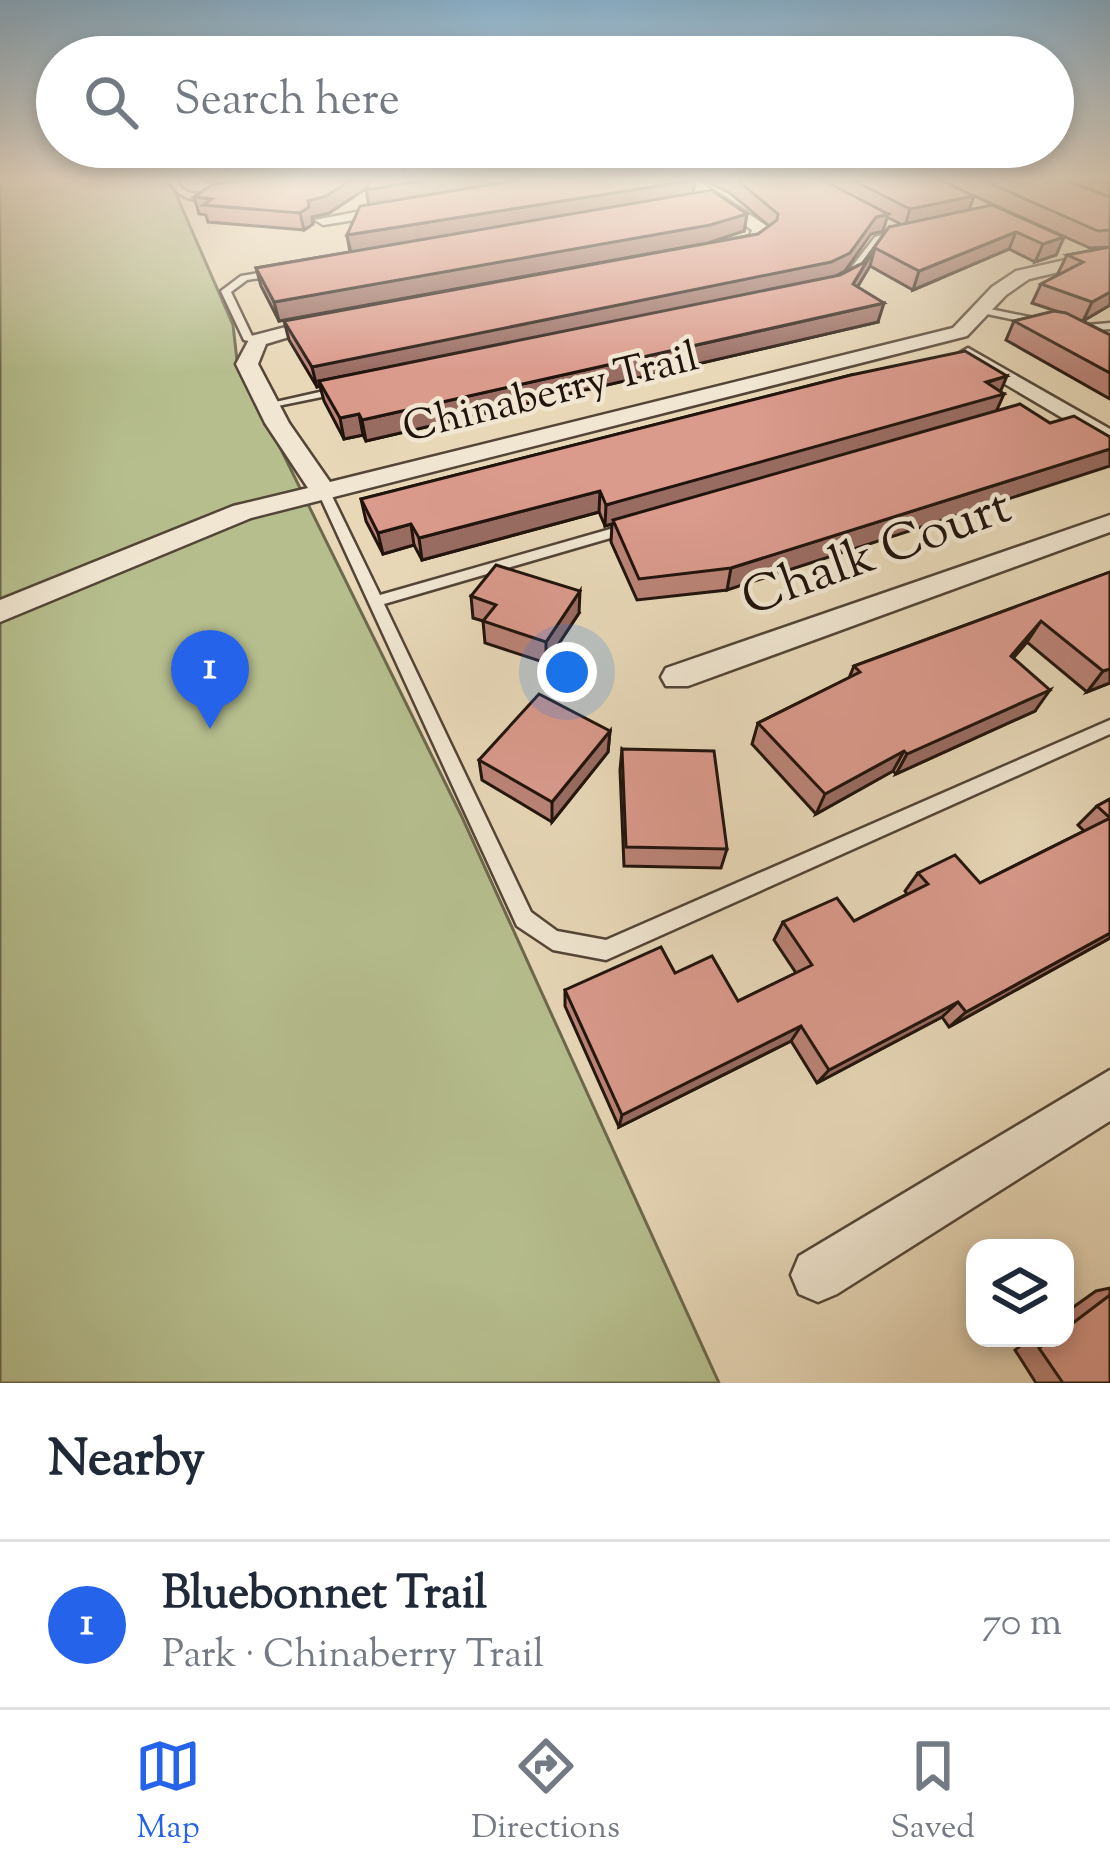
<!DOCTYPE html>
<html lang="en">
<head>
<meta charset="utf-8">
<style>
  body { margin:0; font-family:"Sorts Mill Goudy",serif; background:#f6f6f7; color:#1f2937 }
  .controls { position:absolute; right:36px; bottom:36px; display:grid; overflow:hidden; border-radius:24px; box-shadow:0 6px 18px #0003 }
  .controls button { width:108px; height:108px; display:grid; place-items:center; padding:0; border:0; border-bottom:3px solid #e0e1e3; background:#fff; color:#1f2937; font:60px sans-serif }
  .you { position:absolute; left:567px; top:672px; width:42px; height:42px; margin:-30px; border:9px solid #fff; border-radius:50%; background:#1a73e8; box-shadow:0 0 0 18px #1a73e833 }
  .badge { display:grid; place-items:center; width:78px; height:78px; border-radius:50%; background:#2563eb; color:#fff; font-size:39px; font-weight:700 }
  .pin { position:absolute; translate:-50% -99px; filter:drop-shadow(0 3px 6px #0008) }
  .pin::after { content:''; position:absolute; top:63px; width:42px; height:36px; background:inherit; clip-path:polygon(0 0,100% 0,50% 100%) }
  .list { margin:0; padding:0; list-style:none }
  h2 { display:flex; justify-content:space-between; align-items:center; height:156px; margin:0; padding:0 48px; font-size:51px }
  h2 small { font-size:39px; font-weight:400; color:#747a83 }
  .list li { display:grid; grid-template-columns:78px 1fr auto; gap:36px; align-items:center; box-sizing:border-box; height:168px; padding:0 48px; border-top:3px solid #e0e1e3 }
  .list b { display:block; font-size:45px; white-space:nowrap }
  .list p { margin:0; font-size:39px; white-space:nowrap; color:#747a83 }
  .list em { font-size:39px; font-style:normal; color:#747a83 }
  .icon { flex:none; width:66px; height:66px; fill:none; stroke:currentColor; stroke-width:2; stroke-linecap:round; stroke-linejoin:round }
  .map { position:relative; flex:none; width:1110px; height:1383px; overflow:hidden }
  .search { position:absolute; background:#fff; box-shadow:0 6px 18px #0003; left:36px; right:36px; top:36px; height:132px; display:flex; align-items:center; gap:30px; box-sizing:border-box; padding:0 42px; border-radius:66px; color:#747a83; font-size:45px }
  .sheet { height:324px; background:#fff }
  nav { display:flex; justify-content:space-around; align-items:center; box-sizing:border-box; height:168px; border-top:3px solid #e0e1e3; background:#fff; font-size:33px; color:#747a83 }
  nav a { display:grid; justify-items:center; gap:6px }
  nav .on { color:#2563eb }
  .map>svg:first-child { display:block }
  .green { fill:#b6be8e; stroke:#6c694d; stroke-width:3 }
  .lines { fill:none; stroke-linecap:round; stroke-linejoin:round }
  .service-casing { stroke:#534537; stroke-width:5 }
  .minor-casing { stroke:#534537; stroke-width:5 }
  .service { fill:#f0e6d1; fill-rule:evenodd }
  .minor { fill:#f0e6d1; fill-rule:evenodd }
  .wall { fill:#bb8478; stroke:#21140c; stroke-width:3; fill-rule:evenodd }
  .shaded-wall { fill:#996c62; stroke:#21140c; stroke-width:3 }
  .building { fill:#da9a8c; stroke:#21140c; stroke-width:3 }
  .labels { text-anchor:middle; dominant-baseline:central; stroke-width:9; stroke-linejoin:round; paint-order:stroke }
  .far-street-label { font-size:42px; fill:#21140c; stroke:#f0e6d1 }
  .street-label { font-size:51px; fill:#21140c; stroke:#f0e6d1 }
</style>
</head>
<body>
<div class="map">
<svg width="1110" height="1383" viewBox="0 0 1110 1383">
  <rect width="100%" height="100%" fill="#e8d8b8"/>
  <filter id="stains"><feTurbulence type="fractalNoise" baseFrequency=".00167" numOctaves="4"/><feColorMatrix values="0 0 0 0 .2 0 0 0 0 .09 0 0 0 0 .02 0 0 0 .5 -.17"/></filter>
  <radialGradient id="worn" r=".72"><stop offset=".6" stop-color="#630" stop-opacity="0"/><stop offset="1" stop-color="#630" stop-opacity=".3"/></radialGradient>
  <!-- green -->
  <polygon class="green" points="0,178 169,178 233,325 237,360 461,815 719,1383 0,1383"/>
  <g class="lines">
    <defs>
      <g id="service">
        <path d="M168 178H175C185 200 199 191 217 196 196 204 178 200 168 178Z"/>
        <polygon points="902,230 905,234 881,241 850,281 844,281 844,277 875,237"/>
        <polygon points="276,270 280,273 279,275 247,280 231,292 252,336 263,340 258,343 244,340 221,291 241,276"/>
        <polygon points="985,308 1044,320 1049,323 1044,326 982,313 982,309"/>
        <polygon points="1110,323 1110,329 1075,332 1070,329 1075,326"/>
        <polygon points="342,387 346,388 346,392 268,408 262,405"/>
        <polygon points="324,488 330,492 380,595 628,524 633,523 640,527 638,530 384,604 531,912 557,931 606,940 1110,720 1110,734 606,960 553,950 517,926 318,492"/>
      </g>
      <g id="minor">
        <polygon points="675,178 693,178 767,226 763,243 721,252 721,244 750,236 752,230"/>
        <polygon points="398,204 406,209 404,212 323,225 315,220"/>
        <polygon points="1110,250 1110,260 1029,279 1006,295 967,336 251,518 0,622 0,600 233,506 308,488 265,423 236,364 251,336 328,316 338,322 266,344 258,364 289,423 330,482 953,328 992,287 1016,271"/>
        <polygon points="968,348 1110,429 1110,446 961,358 958,354"/>
        <polygon points="1110,515 1110,532 688,686 666,686 661,677 666,668"/>
        <polygon points="1110,1070 1110,1121 837,1294 818,1302 799,1294 791,1275 799,1256"/>
      </g>
    </defs>
    <!-- service casing -->
    <use href="#service" class="service-casing"/>
    <!-- minor casing -->
    <use href="#minor" class="minor-casing"/>
    <!-- service -->
    <use href="#service" class="service"/>
    <!-- minor -->
    <use href="#minor" class="minor"/>
  </g>
  <!-- wall -->
  <g class="wall">
    <polygon points="203,178 693,178 695,180 693,193 747,214 744,231 279,321 261,286 256,268 350,252 347,235 369,204 367,188 329,213 312,217 313,224 304,230 208,222 206,215 199,214 194,197 223,184 204,181"/>
    <path d="M699 178H1110V247L1090 248 943 182 974 196 969 210 1064 237 1056 255 1035 262 1009 249 913 290 870 266 857 287 878 322 366 441 363 435 344 439 324 401 320 386 317 387 289 340 284 321 758 234 769 226 730 193ZM887 217 902 225 889 227 863 263 837 275 871 234 883 231Z"/>
    <polygon points="1110,247 1110,305 1083,321 1110,335 1110,399 1006,340 1014,321 1056,311 1032,303 1041,284 1060,274 1058,273 1067,255"/>
    <polygon points="851,375 727,590 637,600 611,542 612,524 605,526 599,512 422,560 414,545 383,554 366,521 361,499"/>
    <polygon points="1110,572 1110,683 1087,692 1027,642 1013,658 1035,711 896,774 893,771 816,814 752,744 758,723 849,678 854,666"/>
    <polygon points="471,596 579,613 546,663 485,643 483,621 473,618"/>
    <polygon points="610,731 608,752 552,822 482,780 479,760"/>
    <polygon points="622,749 727,849 721,868 624,866 620,770"/>
    <polygon points="1110,799 1110,938 949,1027 942,1017 817,1083 791,1041 619,1127 565,1006 565,990 675,973 738,1001 796,973 774,940 783,922 854,921 907,894 905,891 918,873 980,883 1084,831 1078,825 1097,806"/>
    <polygon points="1110,1288 1110,1383 1036,1383 1015,1350 1031,1338 1065,1338 1065,1313 1096,1291"/>
  </g>
  <!-- shaded-wall -->
  <g class="shaded-wall">
    <polygon points="354,178 379,178 379,180 329,213 312,217 313,224 304,230 300,213 308,201"/>
    <polygon points="437,178 537,178 369,206 366,190"/>
    <polygon points="695,180 693,196 351,253 347,235"/>
    <polygon points="974,196 968,213 905,226 910,209"/>
    <polygon points="747,214 744,231 708,243 279,321 274,302"/>
    <polygon points="888,214 883,231 871,234 845,271 826,281 319,381 320,386 317,387 312,367"/>
    <polygon points="1016,232 1009,249 913,290 919,271"/>
    <polygon points="1064,237 1056,255 1035,262 1043,244"/>
    <polygon points="875,248 870,266 848,303 853,284"/>
    <polygon points="1110,292 1110,305 1083,321 1092,302"/>
    <polygon points="884,303 878,322 366,441 362,420"/>
    <polygon points="1007,376 999,395 1004,394 995,414 605,526 606,505"/>
    <polygon points="359,414 363,435 344,439 340,418"/>
    <polygon points="1110,449 1110,466 727,590 731,568"/>
    <polygon points="600,491 599,512 422,560 419,538"/>
    <polygon points="411,524 414,545 383,554 378,533"/>
    <polygon points="580,591 579,613 546,663 546,642"/>
    <polygon points="1041,621 1027,642 997,677 1011,656"/>
    <polygon points="1110,669 1110,683 1087,692 1103,671"/>
    <polygon points="1050,690 1035,711 896,774 907,754"/>
    <polygon points="610,731 608,752 552,822 552,802"/>
    <polygon points="904,751 893,771 816,814 825,794"/>
    <polygon points="1110,933 1110,938 949,1027 966,1012"/>
    <polygon points="958,1002 942,1017 817,1083 829,1070"/>
    <polygon points="801,1026 791,1041 619,1127 622,1115"/>
  </g>
  <!-- building -->
  <g class="building">
    <polygon points="257,178 354,178 326,196 308,201 309,207 300,213 203,205 212,199 194,197 211,185"/>
    <polygon points="371,178 437,178 366,190"/>
    <polygon points="532,178 695,180 347,235 360,206"/>
    <polygon points="735,178 819,178 888,214 876,217 850,253 831,262 312,367 284,321 758,234 777,220 778,214"/>
    <polygon points="849,178 936,178 974,196 910,209"/>
    <polygon points="978,178 1060,178 1110,197 1110,230 1098,231"/>
    <polygon points="1094,178 1110,178 1110,185"/>
    <polygon points="711,190 747,214 710,225 274,302 256,268"/>
    <polygon points="992,205 1064,237 1043,244 1016,232 919,271 875,248 853,284 884,303 362,420 359,414 340,418 319,381 840,275 863,263 889,227"/>
    <polygon points="1110,247 1110,292 1092,302 1041,284 1083,262 1067,255"/>
    <polygon points="1054,311 1066,313 1110,335 1110,373 1014,321"/>
    <polygon points="965,351 1007,376 986,382 1004,394 606,505 600,491 419,538 411,524 378,533 361,499 851,375"/>
    <polygon points="1020,404 1050,423 1074,416 1110,437 1110,449 731,568 639,579 613,520"/>
    <polygon points="496,565 580,591 546,642 483,621 496,605 471,596"/>
    <polygon points="1110,572 1110,669 1103,671 1041,621 1011,656 1050,690 907,754 904,751 825,794 758,723 860,672 854,666"/>
    <polygon points="539,694 610,731 552,802 479,760"/>
    <polygon points="622,749 714,751 727,849 626,847"/>
    <polygon points="1110,799 1110,933 966,1012 958,1002 829,1070 801,1026 622,1115 565,990 661,947 675,973 712,956 738,1001 812,965 783,922 837,898 854,921 928,884 918,873 955,855 980,883 1110,818 1097,806"/>
    <polygon points="1110,1295 1110,1383 1063,1383 1039,1348 1053,1338 1065,1338 1065,1329"/>
  </g>
  <!-- sky -->
  <linearGradient id="sky" x2="0" y2="1"><stop stop-color="#89b6d5"/><stop offset="0.48" stop-color="#f5eddf"/><stop offset="1" stop-color="#f5eddf" stop-opacity="0"/></linearGradient>
  <rect width="1110" height="372" fill="url(#sky)"/>
  <g class="labels">
    <!-- far-street labels -->
    <g class="far-street-label">
      <text transform="translate(551 395) rotate(-14)">Chinaberry Trail</text>
    </g>
    <!-- street labels -->
    <g class="street-label">
      <text transform="translate(877 555) rotate(-20)">Chalk Court</text>
    </g>
  </g>
  <rect width="100%" height="100%" filter="url(#stains)"/>
  <rect width="100%" height="100%" fill="url(#worn)"/>
</svg>
<div class="controls">
<button><svg class="icon" aria-label="layers" viewBox="0 0 24 24"><path d="M12 4l9 5-9 5-9-5zM3 14l9 5 9-5"/></svg></button>
</div>
<div class="you"></div>
<div class="pin badge" style="left:210px;top:729px">1</div>
<div class="search"><svg class="icon" aria-label="search" viewBox="0 0 24 24"><circle cx="10" cy="10" r="6"/><path d="M15 15l6 6"/></svg>Search here</div>
</div>
<section class="sheet">
<h2>Nearby<small></small></h2>
<ul class="list">
<li><span class="badge">1</span><div><b>Bluebonnet Trail</b><p>Park · Chinaberry Trail</p></div><em>70 m</em></li>
</ul>
</section>
<nav>
<a class="on"><svg class="icon" aria-label="map" viewBox="0 0 24 24"><path d="M3 6l6-2 6 2 6-2v14l-6 2-6-2-6 2zM9 4v14M15 6v14"/></svg>Map</a>
<a><svg class="icon" aria-label="directions" viewBox="0 0 24 24"><path d="M12 3l9 9-9 9-9-9zM9 14v-3h6M13 9l2 2-2 2"/></svg>Directions</a>
<a><svg class="icon" aria-label="saved" viewBox="0 0 24 24"><path d="M7 4h10v16l-5-4-5 4z"/></svg>Saved</a>
</nav>
</body>
</html>
